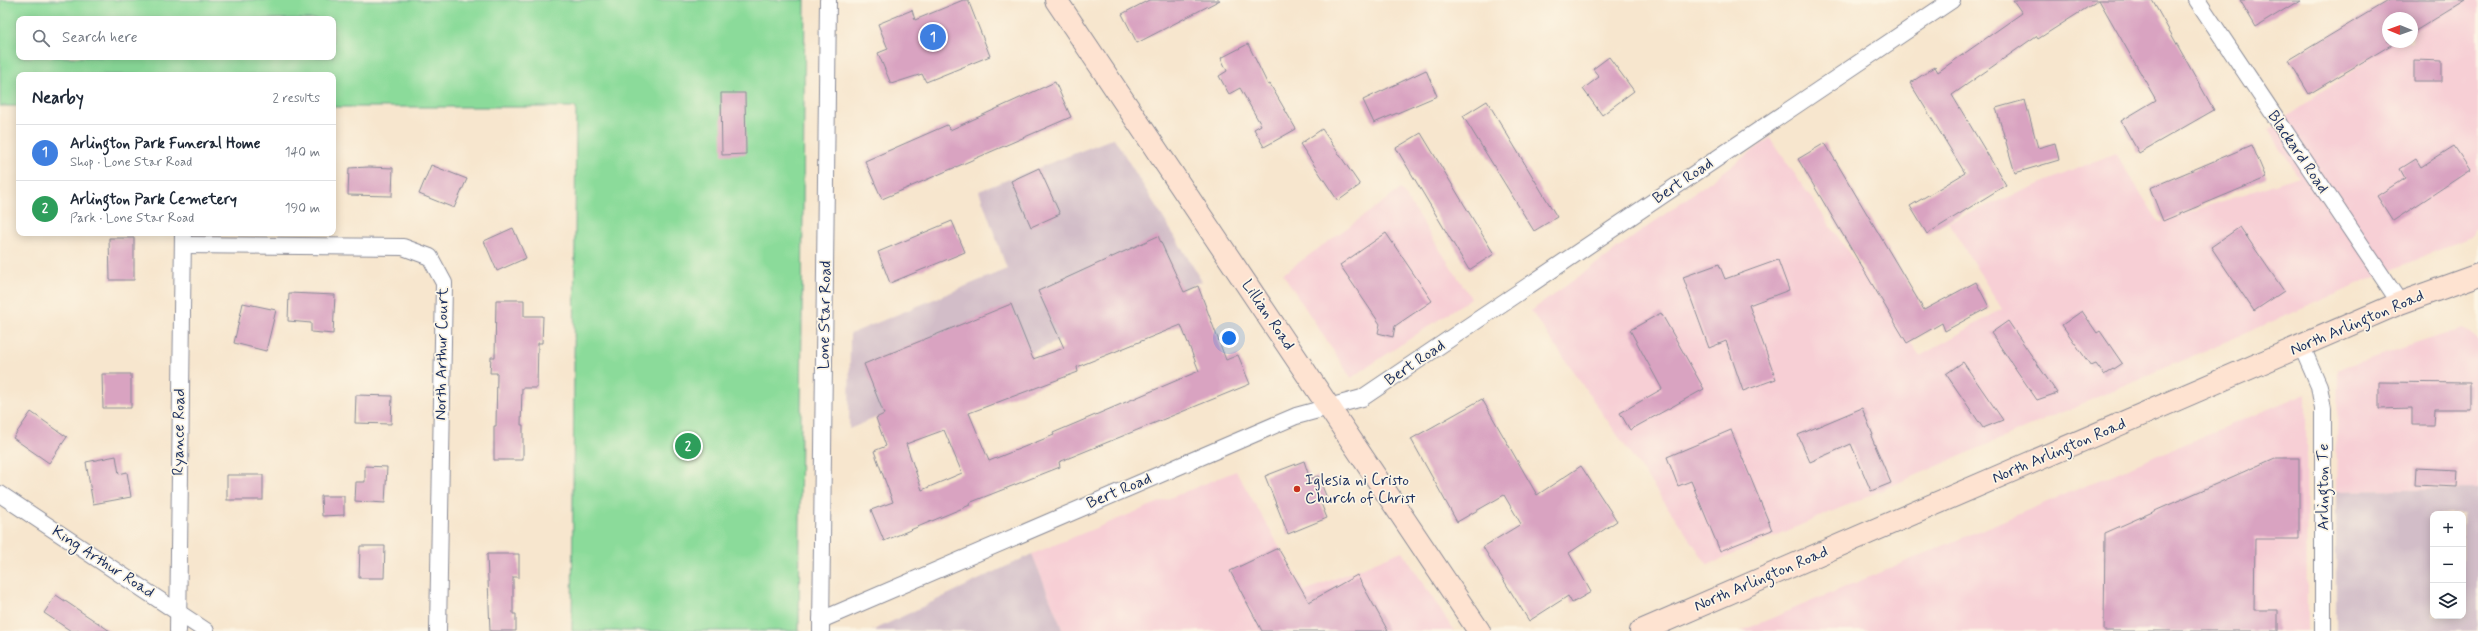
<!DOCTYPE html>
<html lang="en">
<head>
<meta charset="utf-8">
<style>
  body { margin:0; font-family:Mynerve,sans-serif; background:#f2f2f3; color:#1f2937 }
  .controls { position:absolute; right:12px; bottom:12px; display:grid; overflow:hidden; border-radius:8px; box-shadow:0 2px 10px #0003 }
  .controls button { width:36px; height:36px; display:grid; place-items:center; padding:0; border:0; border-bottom:1px solid #e0e1e3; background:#fff; color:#1f2937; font:20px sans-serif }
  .compass { position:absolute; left:2382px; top:12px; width:36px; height:36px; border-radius:50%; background:#fff; box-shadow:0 2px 10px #0003; rotate:271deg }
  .you { position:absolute; left:1229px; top:338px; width:14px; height:14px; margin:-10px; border:3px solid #fff; border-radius:50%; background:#1a73e8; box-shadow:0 0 0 6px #1a73e833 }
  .badge { display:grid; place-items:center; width:26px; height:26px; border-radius:50%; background:#ea580c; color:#fff; font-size:13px; font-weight:700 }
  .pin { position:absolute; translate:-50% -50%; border:2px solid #fff; box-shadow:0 1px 4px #0006 }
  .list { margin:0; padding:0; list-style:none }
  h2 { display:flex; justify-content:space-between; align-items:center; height:52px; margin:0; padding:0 16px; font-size:17px }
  h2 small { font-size:13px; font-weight:400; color:#747a83 }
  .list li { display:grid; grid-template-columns:26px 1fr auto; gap:12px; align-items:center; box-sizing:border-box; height:56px; padding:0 16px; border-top:1px solid #e0e1e3 }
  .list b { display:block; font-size:15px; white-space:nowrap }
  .list p { margin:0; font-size:13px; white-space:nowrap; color:#747a83 }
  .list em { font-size:13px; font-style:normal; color:#747a83 }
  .icon { flex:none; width:22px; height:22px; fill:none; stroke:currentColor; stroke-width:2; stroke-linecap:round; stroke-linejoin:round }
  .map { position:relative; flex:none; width:2478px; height:631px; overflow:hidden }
  .search { position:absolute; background:#fff; box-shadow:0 2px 10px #0003; left:16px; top:16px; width:320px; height:44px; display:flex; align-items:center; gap:10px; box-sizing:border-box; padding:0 14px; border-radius:8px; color:#747a83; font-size:15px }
  .panel { position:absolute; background:#fff; box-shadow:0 2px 10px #0003; left:16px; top:72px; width:320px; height:164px; border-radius:8px }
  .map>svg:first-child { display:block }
  .built { fill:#f7cfd5 }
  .industrial { fill:#d2bdc8; fill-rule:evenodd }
  .green { fill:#8bdb9a; stroke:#53857c; fill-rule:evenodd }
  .building { fill:#d9a3c1; fill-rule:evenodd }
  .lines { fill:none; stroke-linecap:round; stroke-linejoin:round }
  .street-casing { stroke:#898a96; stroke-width:18 }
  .secondary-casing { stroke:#898a96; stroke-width:24 }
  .street { stroke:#fff; stroke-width:16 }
  .secondary { stroke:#fee3d1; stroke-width:22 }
  .poi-dot { fill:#c8321e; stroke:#fcf5e5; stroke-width:1.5 }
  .labels { text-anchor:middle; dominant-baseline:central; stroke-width:3.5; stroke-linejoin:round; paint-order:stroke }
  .street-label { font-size:16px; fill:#1b2f5e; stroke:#fcf5e5 }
  .poi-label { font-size:16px; fill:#1b2f5e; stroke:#fcf5e5; text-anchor:start }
</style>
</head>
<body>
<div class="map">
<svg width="2478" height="631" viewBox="0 0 2478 631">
  <rect width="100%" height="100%" fill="#fcf5e5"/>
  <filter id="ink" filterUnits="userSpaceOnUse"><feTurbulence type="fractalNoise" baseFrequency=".025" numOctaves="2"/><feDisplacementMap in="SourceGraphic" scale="8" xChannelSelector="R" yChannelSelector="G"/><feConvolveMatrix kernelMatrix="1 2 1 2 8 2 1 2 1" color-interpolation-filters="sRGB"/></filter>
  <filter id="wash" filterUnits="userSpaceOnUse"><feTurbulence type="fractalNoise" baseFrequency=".012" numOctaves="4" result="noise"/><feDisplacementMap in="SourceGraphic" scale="16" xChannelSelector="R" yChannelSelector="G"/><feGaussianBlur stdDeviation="0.9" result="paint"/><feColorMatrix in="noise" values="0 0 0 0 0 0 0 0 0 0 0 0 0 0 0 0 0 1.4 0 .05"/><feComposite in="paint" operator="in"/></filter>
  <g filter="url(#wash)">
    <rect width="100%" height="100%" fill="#f7e6ce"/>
    <!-- built -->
    <g class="built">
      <polygon points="2453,0 2478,0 2478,222 2473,235 1708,565 1531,311 1770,138 1920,356 2002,309 1948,222 2115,153 2159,222 2299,176 2268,130 2393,42 2412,42 2412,29"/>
      <polygon points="1401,189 1471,298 1351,378 1283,274"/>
      <polygon points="2464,328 2478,340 2478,489 2336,491 2338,369"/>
      <polygon points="2306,393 2307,631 1741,631"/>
      <polygon points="1236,471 1305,591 1402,551 1454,631 1063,631 1032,554"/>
    </g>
    <!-- industrial -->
    <g class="industrial">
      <polygon points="1114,138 1202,281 849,429 850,334 1007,269 979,191"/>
      <path d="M2478 489V631H2336V491ZM2433 514H2463V616H2433Z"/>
      <polygon points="1032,554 1063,631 872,631"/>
    </g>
    <!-- green -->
    <path class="green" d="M0 0H805L799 631H572L576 107H333V75H19V106H0ZM19 19H333V57H19Z"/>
    <g id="blocks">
      <!-- building -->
      <g class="building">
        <polygon points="963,0 968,0 990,56 926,82 922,74 891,84 878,53 888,49 878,24 912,10 915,20"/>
        <polygon points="1149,0 1220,0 1137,43 1122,14"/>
        <polygon points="2013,0 2099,0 2038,39 2036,36 1952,95 2006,185 1927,234 1910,206 1965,173 1910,83 1935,67 1938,72 2022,13"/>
        <polygon points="2099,0 2152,0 2214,110 2139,153 2121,121 2156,100"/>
        <polygon points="2240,0 2300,0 2256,27"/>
        <polygon points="2389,0 2466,0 2412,33 2412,18 2388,18 2388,42 2396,42 2309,94 2289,60"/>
        <polygon points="1248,44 1268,85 1270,84 1296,129 1264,147 1254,129 1261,125 1240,88 1229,94 1219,76 1227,71 1221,58"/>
        <polygon points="1609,57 1634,91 1602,115 1583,89 1599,77 1593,69"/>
        <polygon points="2414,60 2442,61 2442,81 2414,81"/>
        <polygon points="1426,70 1437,96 1374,123 1363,100"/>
        <polygon points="1055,82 1071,117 882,199 865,161 947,125 950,130"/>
        <polygon points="721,93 745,93 746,154 722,155"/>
        <polygon points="2025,100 2038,148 2055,143 2059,160 2015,173 1996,108"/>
        <polygon points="1487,101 1557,217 1534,231 1463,116"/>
        <polygon points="1322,129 1360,185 1338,201 1300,144"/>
        <polygon points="1421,133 1494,254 1469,270 1396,148"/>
        <polygon points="1825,143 1924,310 1976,282 1989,307 1945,331 1942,323 1907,343 1798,159"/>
        <polygon points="2252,145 2266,178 2163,221 2150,188"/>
        <polygon points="2454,146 2470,170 2393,221 2377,196 2405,178 2400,169 2416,159 2421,167"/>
        <polygon points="431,165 467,179 454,208 419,194"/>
        <polygon points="369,167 393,168 392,196 348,195 349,168"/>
        <polygon points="1039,168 1060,214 1031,227 1011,181"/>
        <polygon points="952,221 965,252 890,283 878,252"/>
        <polygon points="2240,227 2284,291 2254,311 2211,247"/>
        <polygon points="513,228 526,258 497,271 484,241"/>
        <polygon points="1386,233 1432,301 1395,326 1393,337 1378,333 1380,324 1340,265"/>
        <path d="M1158 236 1184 292 1198 286 1226 360 1238 355 1250 384 1059 462 1060 467 969 503 970 505 884 541 871 510 893 502 874 451 886 446 876 418 884 414 864 364 1011 304 1033 359 1064 348 1038 291ZM1181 325 1199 371 1053 433 1054 435 989 461 969 413 1078 372 1077 367ZM944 430 962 473 922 490 906 444Z"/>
        <polygon points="109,238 134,238 134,280 110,280"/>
        <polygon points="1778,260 1789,290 1749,305 1776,379 1743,391 1726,341 1709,348 1683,277 1719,264 1725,279"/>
        <polygon points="289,293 335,295 333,334 311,332 311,323 288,321"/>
        <polygon points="496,300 524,300 524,316 543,316 542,343 538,343 537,388 522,388 521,425 523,425 523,460 494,460 494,426 496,426 497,373 490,373 491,357 495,357"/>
        <polygon points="243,303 276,310 266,351 234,343"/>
        <polygon points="2082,311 2097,333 2100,331 2122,363 2104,375 2096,364 2091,366 2062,325"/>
        <polygon points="1661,313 1704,389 1630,430 1620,413 1662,389 1630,330"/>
        <polygon points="2008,321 2057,393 2037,400 1991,333"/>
        <polygon points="1963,362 2003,420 1983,428 1946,374"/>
        <polygon points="102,374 131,374 131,408 103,408"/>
        <polygon points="2379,382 2470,383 2470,409 2435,409 2434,425 2412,425 2412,408 2379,409"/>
        <polygon points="356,395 392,396 391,424 355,423"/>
        <polygon points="1482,399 1537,495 1581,466 1617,521 1569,553 1591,592 1572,603 1568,596 1529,621 1483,547 1521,524 1504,495 1457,522 1411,439"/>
        <polygon points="1862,408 1873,435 1871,436 1891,483 1871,491 1851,444 1810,462 1798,435"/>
        <polygon points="31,412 67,437 49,463 13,438"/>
        <polygon points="1731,430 1772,530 1720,551 1691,481 1678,486 1667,457"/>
        <polygon points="116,456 119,474 127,472 131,497 93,504 86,462"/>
        <polygon points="2275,458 2299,458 2299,539 2255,539 2254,610 2278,610 2278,631 2104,631 2105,533"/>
        <polygon points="1304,461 1310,479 1318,476 1327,498 1320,501 1327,518 1288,534 1265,476"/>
        <polygon points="365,466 387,467 385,503 355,501 356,482 365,482"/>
        <polygon points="2416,468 2458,470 2457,487 2415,485"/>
        <rect x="227" y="475" width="36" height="25"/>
        <polygon points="321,496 344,496 344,515 322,516"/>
        <polygon points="360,546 385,546 384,578 359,578"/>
        <polygon points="1278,548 1309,602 1357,575 1388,631 1262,631 1230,571"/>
        <polygon points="487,554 519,554 519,577 513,577 513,614 516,614 516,631 490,631"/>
        <polygon points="56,595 110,631 71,631 44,613"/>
      </g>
    </g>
  </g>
  <g filter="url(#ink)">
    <use href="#blocks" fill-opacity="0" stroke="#898a96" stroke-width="1"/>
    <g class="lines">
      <defs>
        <g id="street">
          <polyline points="2197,0 2400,303"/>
          <polyline points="183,245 403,247 430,257 444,283 438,631"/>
          <polyline points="2302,347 2319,386 2323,409 2323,631"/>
          <polyline points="0,494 206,631"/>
          <polyline points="821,620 1296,416 1362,398 1952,0"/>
          <polyline points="178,631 183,233"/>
          <polyline points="821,631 828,0"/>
        </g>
        <g id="secondary">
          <polyline points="1056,0 1479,631"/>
          <polyline points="1641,631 2400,303 2478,275"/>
        </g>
      </defs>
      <!-- street casing -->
      <use href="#street" class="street-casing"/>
      <!-- secondary casing -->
      <use href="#secondary" class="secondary-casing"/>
      <!-- street -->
      <use href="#street" class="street"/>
      <!-- secondary -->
      <use href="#secondary" class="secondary"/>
    </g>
  </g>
  <!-- markers -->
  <circle class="poi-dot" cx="1297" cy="489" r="4"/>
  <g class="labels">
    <!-- street labels -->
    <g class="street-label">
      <text transform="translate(2298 152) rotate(56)">Blackard Road</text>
      <text transform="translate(1683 181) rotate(-34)">Bert Road</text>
      <text transform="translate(825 315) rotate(-89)">Lone Star Road</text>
      <text transform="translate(1268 315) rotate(56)">Lillian Road</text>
      <text transform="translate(2357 323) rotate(-23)">North Arlington Road</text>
      <text transform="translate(442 354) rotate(-89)">North Arthur Court</text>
      <text transform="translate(1415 363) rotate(-34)">Bert Road</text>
      <text transform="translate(179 432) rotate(-89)">Ryance Road</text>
      <text transform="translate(2059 451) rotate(-23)">North Arlington Road</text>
      <text transform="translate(2323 487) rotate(-90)">Arlington Te</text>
      <text transform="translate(1119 491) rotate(-23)">Bert Road</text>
      <text transform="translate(103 562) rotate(33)">King Arthur Road</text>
      <text transform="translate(1761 579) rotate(-23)">North Arlington Road</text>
    </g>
    <!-- poi labels -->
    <g class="poi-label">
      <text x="1305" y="480">Iglesia ni Cristo<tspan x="1305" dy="18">Church of Christ</tspan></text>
    </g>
  </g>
</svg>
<div class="controls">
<button>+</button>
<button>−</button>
<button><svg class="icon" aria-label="layers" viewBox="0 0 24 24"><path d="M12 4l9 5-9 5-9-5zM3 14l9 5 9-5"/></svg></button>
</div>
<svg class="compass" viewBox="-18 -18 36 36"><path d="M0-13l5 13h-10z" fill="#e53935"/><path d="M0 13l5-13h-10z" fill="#747a83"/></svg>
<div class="you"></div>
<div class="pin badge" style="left:933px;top:37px;background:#3f7fe0">1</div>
<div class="pin badge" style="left:688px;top:446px;background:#2e9e5b">2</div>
<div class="search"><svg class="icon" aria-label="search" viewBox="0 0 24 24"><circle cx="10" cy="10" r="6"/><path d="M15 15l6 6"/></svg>Search here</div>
<section class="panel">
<h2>Nearby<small>2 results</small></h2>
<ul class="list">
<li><span class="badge" style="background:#3f7fe0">1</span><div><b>Arlington Park Funeral Home</b><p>Shop · Lone Star Road</p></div><em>140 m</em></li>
<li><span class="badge" style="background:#2e9e5b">2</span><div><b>Arlington Park Cemetery</b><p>Park · Lone Star Road</p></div><em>190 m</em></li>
</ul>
</section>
</div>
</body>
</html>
